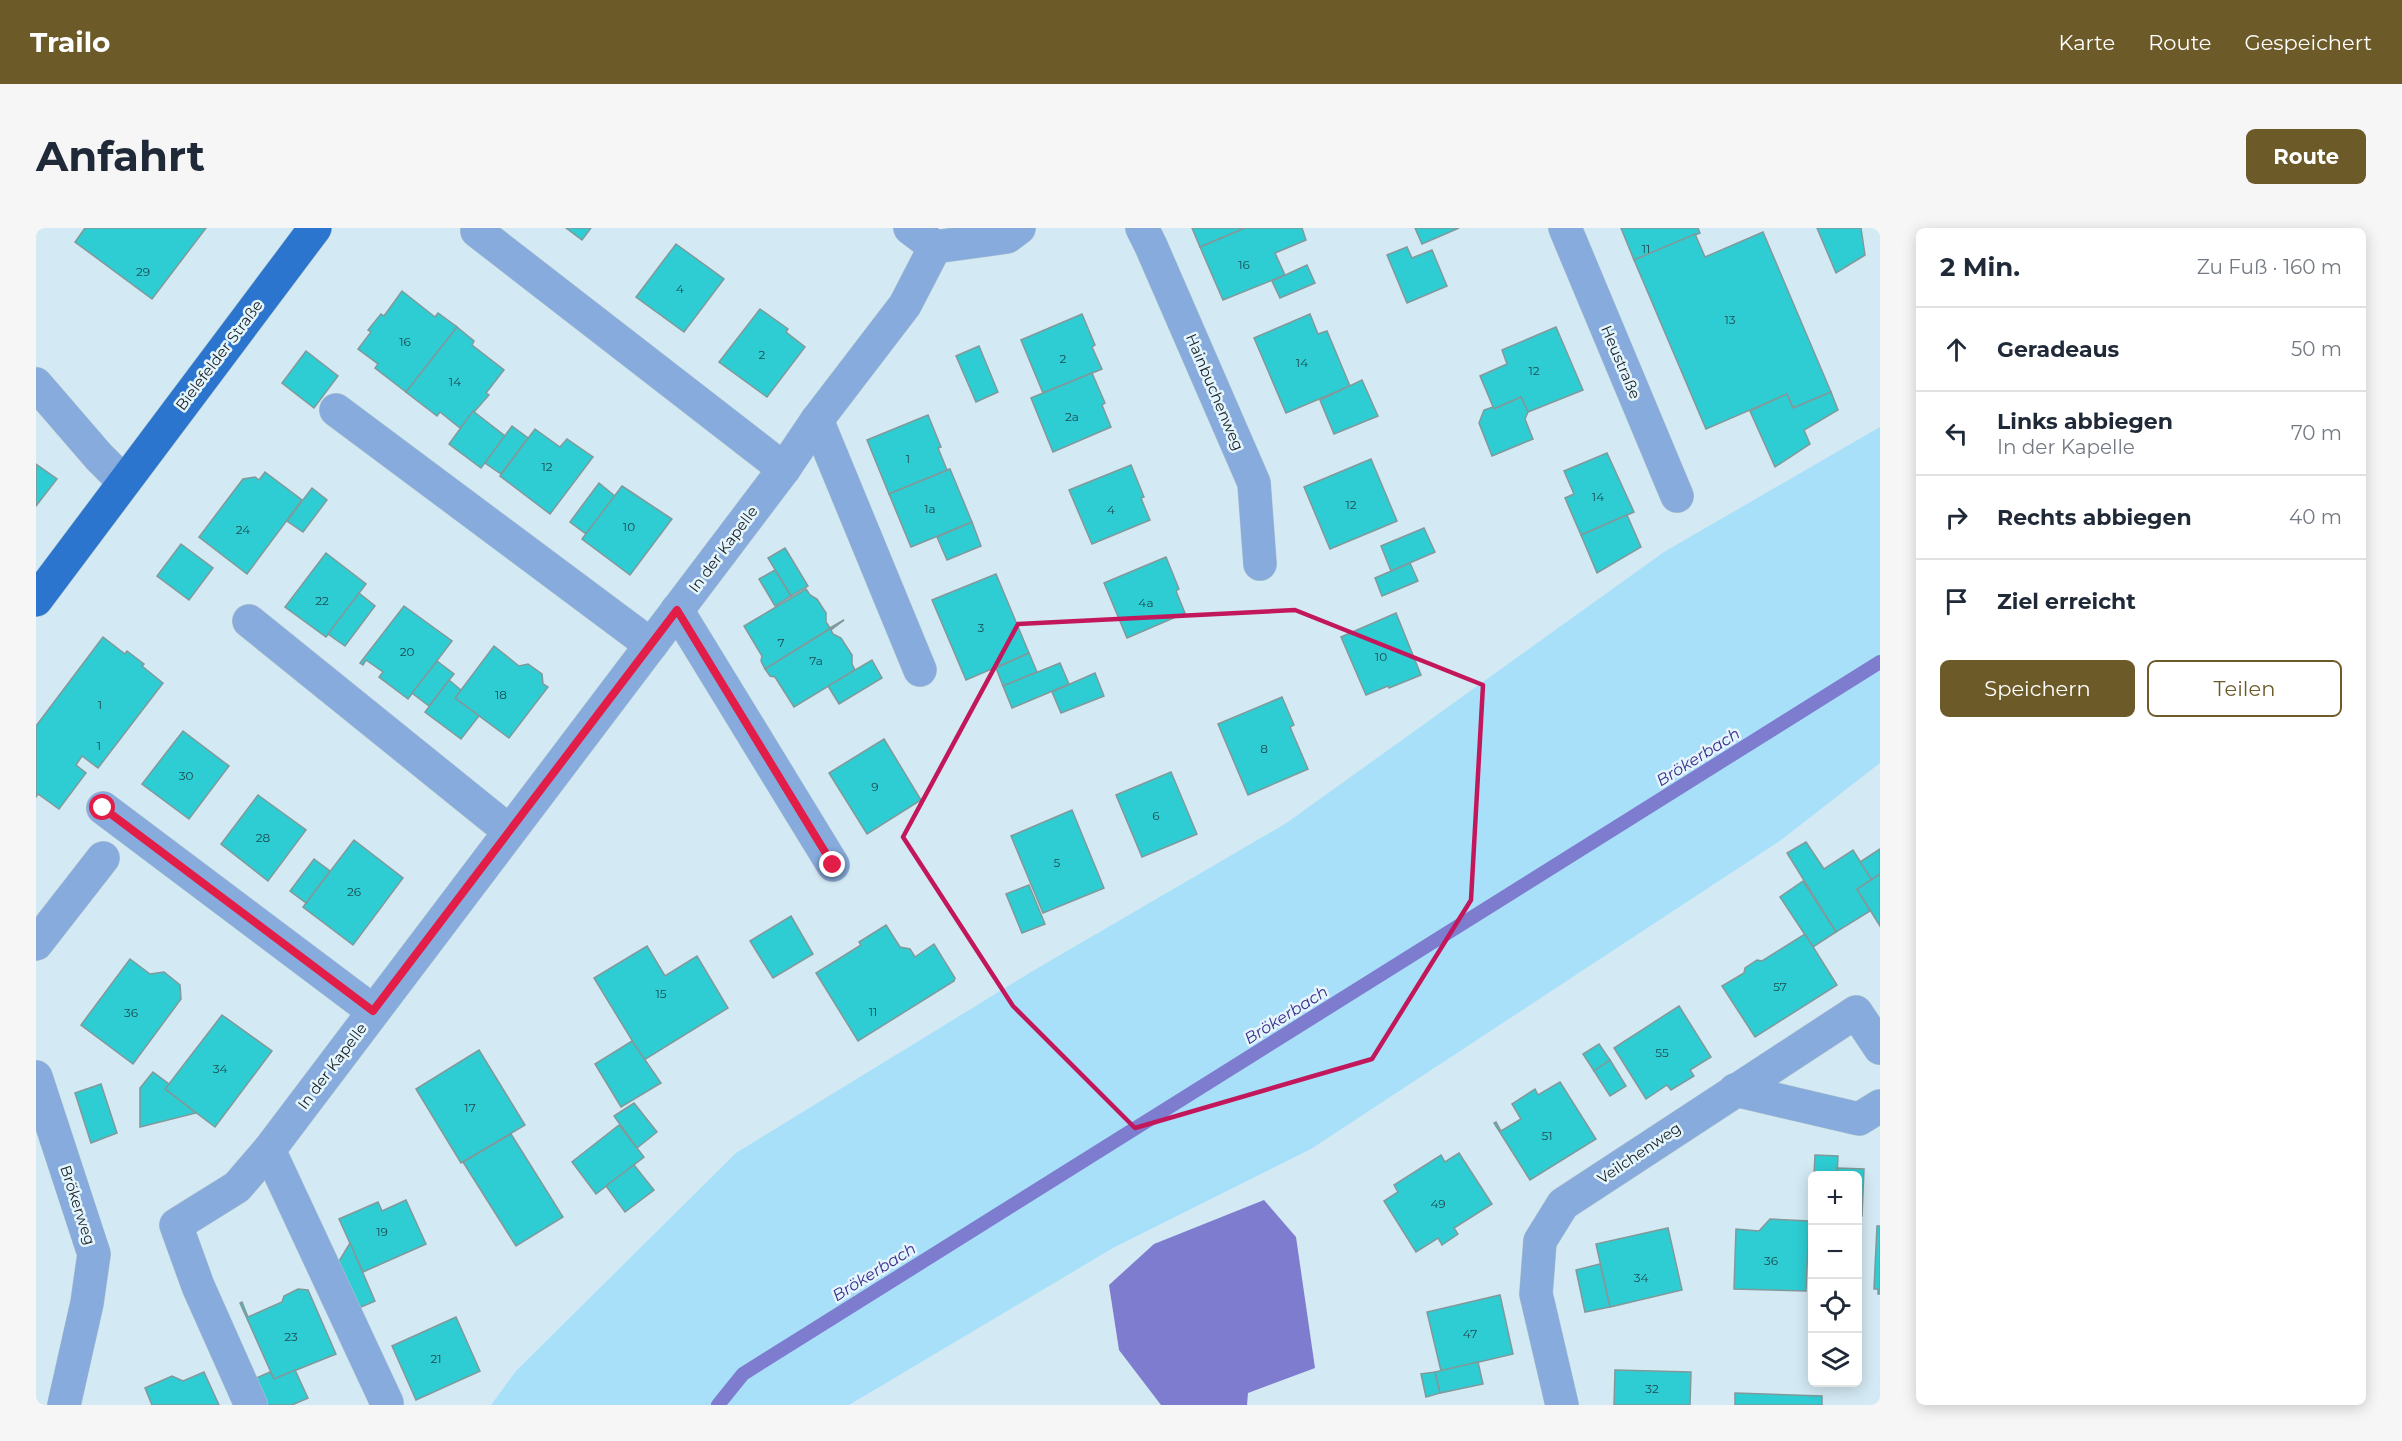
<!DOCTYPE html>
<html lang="de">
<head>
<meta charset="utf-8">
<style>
  body { margin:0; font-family:Montserrat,sans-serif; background:#f6f6f7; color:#1f2937 }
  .controls { position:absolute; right:18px; bottom:18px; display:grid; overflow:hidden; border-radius:9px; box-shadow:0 3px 15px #0003 }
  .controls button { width:54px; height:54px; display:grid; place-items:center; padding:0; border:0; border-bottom:2px solid #e0e1e3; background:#fff; color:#1f2937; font:30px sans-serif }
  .stop { position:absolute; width:18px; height:18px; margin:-14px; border:4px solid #e11d48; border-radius:50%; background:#fff }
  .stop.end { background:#e11d48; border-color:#fff; box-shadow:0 2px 6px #0008 }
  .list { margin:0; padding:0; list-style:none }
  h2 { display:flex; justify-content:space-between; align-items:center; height:78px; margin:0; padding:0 24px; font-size:26px }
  h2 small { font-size:20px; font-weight:400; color:#747a83 }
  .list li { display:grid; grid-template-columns:39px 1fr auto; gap:18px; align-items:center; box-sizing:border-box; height:84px; padding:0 24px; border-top:2px solid #e0e1e3 }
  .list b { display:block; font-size:22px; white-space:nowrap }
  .list p { margin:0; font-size:20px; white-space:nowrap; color:#747a83 }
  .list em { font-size:20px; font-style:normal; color:#747a83 }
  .actions { display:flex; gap:12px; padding:18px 24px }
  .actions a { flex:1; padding:14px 0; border:2px solid #6d5a29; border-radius:9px; text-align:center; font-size:21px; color:#6d5a29 }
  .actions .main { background:#6d5a29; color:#fff }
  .icon { flex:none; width:33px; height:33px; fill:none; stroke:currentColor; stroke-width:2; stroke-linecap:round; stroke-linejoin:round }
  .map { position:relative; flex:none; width:1844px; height:1177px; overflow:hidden; border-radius:9px }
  header { display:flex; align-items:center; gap:36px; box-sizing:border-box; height:84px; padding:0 30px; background:#6d5a29; color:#fff }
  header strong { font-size:28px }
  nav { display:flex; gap:33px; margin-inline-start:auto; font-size:21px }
  .intro { display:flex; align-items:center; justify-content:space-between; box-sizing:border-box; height:144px; padding:0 36px }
  h1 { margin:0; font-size:42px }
  .button { padding:15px 27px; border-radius:9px; background:#6d5a29; color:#fff; font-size:21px; font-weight:700 }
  main { display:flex; gap:36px; padding:0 36px }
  aside { flex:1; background:#fff; border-radius:9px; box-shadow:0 3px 15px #0003 }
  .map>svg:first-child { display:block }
  .green { fill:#a9e0f9 }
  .water { fill:#7e7ccf }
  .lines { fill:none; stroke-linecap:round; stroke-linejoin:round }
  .stream { stroke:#7e7ccf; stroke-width:14 }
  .building { fill:#2ecdd4; stroke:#81999a; stroke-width:1.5 }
  .minor-casing { stroke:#b1c5ce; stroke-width:34 }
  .major-casing { stroke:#b1c5ce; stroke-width:34 }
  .minor { stroke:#86abdc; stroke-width:33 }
  .major { stroke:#2b75cf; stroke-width:33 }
  .route { stroke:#e11d48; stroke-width:8 }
  .marked { fill:none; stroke:#c2185b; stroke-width:4.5; stroke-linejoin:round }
  .labels { text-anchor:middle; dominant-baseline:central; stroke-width:5; stroke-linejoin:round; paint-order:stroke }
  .number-label { font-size:12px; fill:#1d4a4f }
  .street-label { font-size:15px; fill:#171f23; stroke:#e4f5fd }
  .water-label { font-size:16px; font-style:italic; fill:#3b2c8d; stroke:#e4f5fd }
</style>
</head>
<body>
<header>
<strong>Trailo</strong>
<nav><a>Karte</a><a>Route</a><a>Gespeichert</a></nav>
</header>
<div class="intro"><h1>Anfahrt</h1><a class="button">Route</a></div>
<main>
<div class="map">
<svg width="1844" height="1177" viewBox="0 0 1844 1177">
  <rect width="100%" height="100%" fill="#d3e9f3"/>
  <!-- green -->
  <polygon class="green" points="1844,199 1844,535 1745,612 1275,921 1077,1020 813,1177 455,1177 480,1143 700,925 995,744 1249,596 1628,324"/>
  <!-- water -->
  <polygon class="water" points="1228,972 1260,1009 1279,1140 1212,1165 1211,1177 1125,1177 1083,1122 1073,1057 1118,1016"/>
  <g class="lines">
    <!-- stream -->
    <polyline class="stream" points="682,1177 707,1146 1844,434"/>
  </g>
  <!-- building -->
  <g class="building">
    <polygon points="49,0 170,0 116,71 39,14"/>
    <polygon points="530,0 555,0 546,12"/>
    <polygon points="1156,0 1209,0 1164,19"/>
    <polygon points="1209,0 1266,0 1270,12 1239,25 1249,47 1187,72 1164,19"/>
    <polygon points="1379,0 1423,0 1386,16"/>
    <polygon points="1585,0 1662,0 1664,5 1598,32"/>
    <polygon points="1781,0 1825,0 1829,27 1800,45"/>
    <polygon points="1727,4 1795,164 1757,180 1751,166 1670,201 1598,32 1659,6 1669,29"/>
    <polygon points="640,16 688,51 648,104 600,69"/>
    <polygon points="1371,19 1376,30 1396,22 1411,58 1371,75 1351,27"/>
    <polygon points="1271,37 1279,55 1244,70 1236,53"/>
    <polygon points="366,63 399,89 402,85 421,99 370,164 339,140 342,136 322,121 335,104 332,102 345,86 348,88"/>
    <polygon points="724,81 752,101 750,104 769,119 731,169 683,134"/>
    <polygon points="1046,86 1059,117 1056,119 1066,141 1007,165 985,112"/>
    <polygon points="1274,86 1282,106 1291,103 1314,158 1250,185 1218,110"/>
    <polygon points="421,99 438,113 436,117 468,142 450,165 453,167 424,200 404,184 401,188 370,164"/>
    <polygon points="1520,99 1547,162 1492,184 1485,169 1458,181 1444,148 1471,136 1466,122"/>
    <polygon points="943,118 962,164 940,174 920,128"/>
    <polygon points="270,123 302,148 278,180 246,155"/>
    <polygon points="1056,145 1069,175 1066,177 1075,199 1017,224 995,170"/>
    <polygon points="1326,152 1342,188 1298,206 1284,172"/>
    <polygon points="1795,164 1802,182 1768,202 1774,216 1739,239 1714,183 1751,166 1757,180"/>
    <polygon points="1485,169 1492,184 1489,191 1497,211 1456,228 1443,195 1448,182 1457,179 1458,181"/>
    <polygon points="437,183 469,208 445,240 413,216"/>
    <polygon points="892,187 905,219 902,220 911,242 914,241 853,266 831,212"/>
    <polygon points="476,198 492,210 465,246 449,235"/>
    <polygon points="499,201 524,219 531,211 557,229 514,286 464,248"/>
    <polygon points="1571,225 1598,284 1545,307 1529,270 1538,266 1528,243"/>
    <polygon points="1335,231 1361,293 1294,321 1268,259"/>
    <polygon points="0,236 21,251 0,278"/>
    <polygon points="1095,237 1108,269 1105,270 1114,292 1056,316 1033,262"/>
    <polygon points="914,241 936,294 875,319 853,266"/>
    <polygon points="229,244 266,272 211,346 163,309 207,251 219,249 223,252"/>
    <polygon points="563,255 579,268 550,306 534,294"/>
    <polygon points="586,258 636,291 594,347 546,311"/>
    <polygon points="276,260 291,272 267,304 251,293"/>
    <polygon points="1591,287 1605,319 1561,345 1545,307"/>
    <polygon points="936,294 945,318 911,332 901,309"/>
    <polygon points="1388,300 1399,324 1355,343 1345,318"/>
    <polygon points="145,316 177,340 153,372 121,348"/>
    <polygon points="749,320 772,358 755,368 732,330"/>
    <polygon points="290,325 330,356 290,409 249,379"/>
    <polygon points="1130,329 1143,361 1140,363 1149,385 1091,410 1068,355"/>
    <polygon points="1374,335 1382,353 1346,368 1339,350"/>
    <polygon points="739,342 755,368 739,378 723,351"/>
    <polygon points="960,346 993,425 930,452 896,372"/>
    <polygon points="770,361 774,367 781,371 790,385 790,394 794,400 808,392 729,441 725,433 726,428 708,398"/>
    <polygon points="323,365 339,378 309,418 292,406"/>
    <polygon points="368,378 416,413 372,471 343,449 347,444 330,432 327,437 324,435"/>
    <polygon points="1360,385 1385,447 1353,460 1352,458 1330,467 1305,409"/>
    <polygon points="808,392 795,402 797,406 805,410 816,427 816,436 819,442 758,479 739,449 734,448 729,441"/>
    <polygon points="67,409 89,426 91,423 108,436 106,438 127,455 62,540 46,528 40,537 50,545 23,581 2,566 0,569 0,498"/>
    <polygon points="458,418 483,438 492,436 506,446 507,456 512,459 473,510 419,470"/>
    <polygon points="993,425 1001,444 967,458 960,440"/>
    <polygon points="836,432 846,450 803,476 792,458"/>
    <polygon points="401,433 418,446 393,478 376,465"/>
    <polygon points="1024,435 1033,456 976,480 967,458"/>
    <polygon points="1059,445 1068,468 1025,485 1016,464"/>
    <polygon points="413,452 425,462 419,470 443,488 425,511 389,484"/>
    <polygon points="1246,469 1258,497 1254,499 1272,541 1212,567 1182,496"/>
    <polygon points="147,503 193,538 153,591 106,556"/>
    <polygon points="848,511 885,572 831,606 793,545"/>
    <polygon points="1135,544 1161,606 1106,629 1080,567"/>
    <polygon points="222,567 270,602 232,653 185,616"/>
    <polygon points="1036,582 1068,660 1007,685 975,608"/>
    <polygon points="318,612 367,650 317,717 267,679"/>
    <polygon points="1770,614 1788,641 1817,622 1836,652 1821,661 1834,683 1800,704 1751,625"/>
    <polygon points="1844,621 1844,646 1836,652 1824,634"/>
    <polygon points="278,631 294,643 270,675 254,663"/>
    <polygon points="1844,646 1844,698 1821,661"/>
    <polygon points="1767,653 1800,704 1777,719 1744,669"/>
    <polygon points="993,657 1009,696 986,705 970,666"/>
    <polygon points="755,688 777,726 737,750 714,713"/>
    <polygon points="850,697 864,719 874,721 879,729 898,716 919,750 918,753 822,813 780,745 825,717 823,714"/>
    <polygon points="1769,706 1801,757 1719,809 1686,758 1708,745 1709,740 1721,732 1726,733"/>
    <polygon points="611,718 629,748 661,728 692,780 608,832 558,750"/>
    <polygon points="94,731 114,746 128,744 144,757 145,771 97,836 45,797"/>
    <polygon points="1643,778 1675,829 1654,842 1658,848 1635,862 1631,857 1610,871 1578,820"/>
    <polygon points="186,787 236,823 179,899 129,861"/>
    <polygon points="596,813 625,855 585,879 559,836"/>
    <polygon points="1563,816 1574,832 1558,843 1547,826"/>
    <polygon points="443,822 489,897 425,935 380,861"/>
    <polygon points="1574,832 1590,858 1574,868 1558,843"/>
    <polygon points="117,844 133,856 129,861 160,885 104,899 104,860"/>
    <polygon points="1524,854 1560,911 1494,952 1458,895 1460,894 1465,903 1485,891 1476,876 1499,861 1502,867"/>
    <polygon points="65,856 81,905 55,915 39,865"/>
    <polygon points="598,875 621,904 601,920 578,888"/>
    <polygon points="583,897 608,929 560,966 536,934"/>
    <polygon points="475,906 527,989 480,1018 427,934"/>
    <polygon points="1423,925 1456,976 1418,1000 1422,1006 1406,1017 1402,1010 1380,1024 1348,973 1362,964 1358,957 1405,927 1409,934"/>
    <polygon points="1779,927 1802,928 1801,948 1778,948"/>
    <polygon points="598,937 618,962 589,984 570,958"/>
    <polygon points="1801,940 1828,941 1826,988 1822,988 1822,948 1801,948"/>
    <polygon points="370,972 390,1016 327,1044 303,991 342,974 346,983"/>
    <polygon points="1734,991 1773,993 1770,1063 1698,1061 1700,1001 1723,1003"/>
    <polygon points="1841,998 1844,998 1844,1066 1842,1066 1842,1061 1838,1061"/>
    <polygon points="1632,1000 1646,1062 1574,1079 1560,1016"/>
    <polygon points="314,1015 339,1073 318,1082 299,1040"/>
    <polygon points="1564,1036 1574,1079 1549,1084 1540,1042"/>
    <polygon points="262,1061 272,1062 300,1126 238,1151 204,1075 206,1074 212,1089 246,1074 248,1068"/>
    <polygon points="1464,1067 1477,1126 1405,1143 1391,1084"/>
    <polygon points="420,1089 444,1143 380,1172 356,1118"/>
    <polygon points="1442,1134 1447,1156 1404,1165 1399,1144"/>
    <polygon points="259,1142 272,1170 256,1177 227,1177 216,1152 234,1144 238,1151"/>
    <polygon points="1579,1142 1655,1144 1654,1177 1578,1177"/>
    <polygon points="168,1144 183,1177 116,1177 109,1160 136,1148 147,1153"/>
    <polygon points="1399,1144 1404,1165 1390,1169 1385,1146"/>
    <polygon points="1699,1165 1786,1168 1786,1177 1699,1177"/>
  </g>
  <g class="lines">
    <defs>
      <g id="minor">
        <polyline points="874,0 899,19 971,9 983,0"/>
        <polyline points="1106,0 1115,18 1218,255 1224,336"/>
        <polyline points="1529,0 1641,268"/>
        <polyline points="441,3 748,241"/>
        <polyline points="0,156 63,229 88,254"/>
        <polyline points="300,182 615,417"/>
        <polyline points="781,192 884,442"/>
        <polyline points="641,382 797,637"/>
        <polyline points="213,393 473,603"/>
        <polyline points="67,580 337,783"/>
        <polyline points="0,716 67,630"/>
        <polyline points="0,849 58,1026 51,1075 28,1177"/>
        <polyline points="1699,862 1823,891 1844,878"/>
        <polyline points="233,922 351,1175"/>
        <polyline points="215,1177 162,1058 140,997 201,959 233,922 748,241 781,192 869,77 899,19"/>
        <polyline points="1526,1177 1500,1066 1504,1013 1527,976 1820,784 1844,820"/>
      </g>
      <polyline id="major" points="0,372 279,0"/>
    </defs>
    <!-- minor casing -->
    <use href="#minor" class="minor-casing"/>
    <!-- major casing -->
    <use href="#major" class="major-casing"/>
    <!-- minor -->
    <use href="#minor" class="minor"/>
    <!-- major -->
    <use href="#major" class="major"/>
  </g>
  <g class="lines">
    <!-- route -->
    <polyline class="route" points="67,580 337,783 641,382 797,637"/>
  </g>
  <!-- marked area -->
  <path class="marked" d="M1259 382 1447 457 1435 672 1336 831 1099 900 977 778 867 609 982 396Z"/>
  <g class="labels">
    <!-- number labels -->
    <g class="number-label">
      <text x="1610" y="20">11</text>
      <text x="1208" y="36">16</text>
      <text x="107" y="43">29</text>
      <text x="644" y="60">4</text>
      <text x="1694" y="91">13</text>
      <text x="369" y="113">16</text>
      <text x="726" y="126">2</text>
      <text x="1027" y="130">2</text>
      <text x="1266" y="134">14</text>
      <text x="1498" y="142">12</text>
      <text x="419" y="153">14</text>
      <text x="1036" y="188">2a</text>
      <text x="872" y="230">1</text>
      <text x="511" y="238">12</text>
      <text x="1562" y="268">14</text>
      <text x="1315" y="276">12</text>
      <text x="894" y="280">1a</text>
      <text x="1075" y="281">4</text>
      <text x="593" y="298">10</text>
      <text x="207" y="301">24</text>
      <text x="286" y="372">22</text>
      <text x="1110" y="374">4a</text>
      <text x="945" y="399">3</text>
      <text x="745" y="414">7</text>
      <text x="371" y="423">20</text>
      <text x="1345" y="428">10</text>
      <text x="780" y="432">7a</text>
      <text x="465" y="466">18</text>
      <text x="64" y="476">1</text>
      <text x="63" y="517">1</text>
      <text x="1228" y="520">8</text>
      <text x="150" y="547">30</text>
      <text x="839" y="558">9</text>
      <text x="1120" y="587">6</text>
      <text x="227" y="609">28</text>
      <text x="1021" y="634">5</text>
      <text x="318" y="663">26</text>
      <text x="1744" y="758">57</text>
      <text x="625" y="765">15</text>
      <text x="837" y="783">11</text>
      <text x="95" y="784">36</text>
      <text x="1626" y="824">55</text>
      <text x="184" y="840">34</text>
      <text x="434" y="879">17</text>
      <text x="1511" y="907">51</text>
      <text x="1402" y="975">49</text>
      <text x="346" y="1003">19</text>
      <text x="1735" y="1032">36</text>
      <text x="1605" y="1049">34</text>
      <text x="1434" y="1105">47</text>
      <text x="255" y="1108">23</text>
      <text x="400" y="1130">21</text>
      <text x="1616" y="1160">32</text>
    </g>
    <!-- street labels -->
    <g class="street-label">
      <text transform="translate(183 127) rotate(-53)">Bielefelder Straße</text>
      <text transform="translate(1585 134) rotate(67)">Heustraße</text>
      <text transform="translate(1179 164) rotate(67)">Hainbuchenweg</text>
      <text transform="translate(687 321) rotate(-53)">In der Kapelle</text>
      <text transform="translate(296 838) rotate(-53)">In der Kapelle</text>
      <text transform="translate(1603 925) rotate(-34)">Veilchenweg</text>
      <text transform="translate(42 977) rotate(72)">Brökerweg</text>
    </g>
    <!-- water labels -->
    <g class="water-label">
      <text transform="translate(1662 529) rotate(-32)">Brökerbach</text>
      <text transform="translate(1250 787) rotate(-32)">Brökerbach</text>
      <text transform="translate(838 1044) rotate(-32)">Brökerbach</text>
    </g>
  </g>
</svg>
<div class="controls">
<button>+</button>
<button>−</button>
<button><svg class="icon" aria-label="locate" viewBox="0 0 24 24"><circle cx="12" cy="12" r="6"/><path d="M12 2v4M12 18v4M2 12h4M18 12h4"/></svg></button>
<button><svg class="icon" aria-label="layers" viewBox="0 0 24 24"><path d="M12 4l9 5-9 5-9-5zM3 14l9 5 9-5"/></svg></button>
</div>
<div class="stop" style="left:67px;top:580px"></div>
<div class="stop end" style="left:797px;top:637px"></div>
</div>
<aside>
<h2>2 Min.<small>Zu Fuß · 160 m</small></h2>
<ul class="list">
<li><svg class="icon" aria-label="ahead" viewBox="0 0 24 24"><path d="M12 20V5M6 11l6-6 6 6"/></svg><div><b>Geradeaus</b></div><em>50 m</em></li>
<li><svg class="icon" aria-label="left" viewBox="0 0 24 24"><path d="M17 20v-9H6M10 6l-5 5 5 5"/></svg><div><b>Links abbiegen</b><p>In der Kapelle</p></div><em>70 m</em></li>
<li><svg class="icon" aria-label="right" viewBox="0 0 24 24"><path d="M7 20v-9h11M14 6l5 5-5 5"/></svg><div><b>Rechts abbiegen</b></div><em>40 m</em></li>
<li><svg class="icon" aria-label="arrive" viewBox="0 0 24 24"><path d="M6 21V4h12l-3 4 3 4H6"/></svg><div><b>Ziel erreicht</b></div></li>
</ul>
<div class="actions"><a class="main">Speichern</a><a>Teilen</a></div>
</aside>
</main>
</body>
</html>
